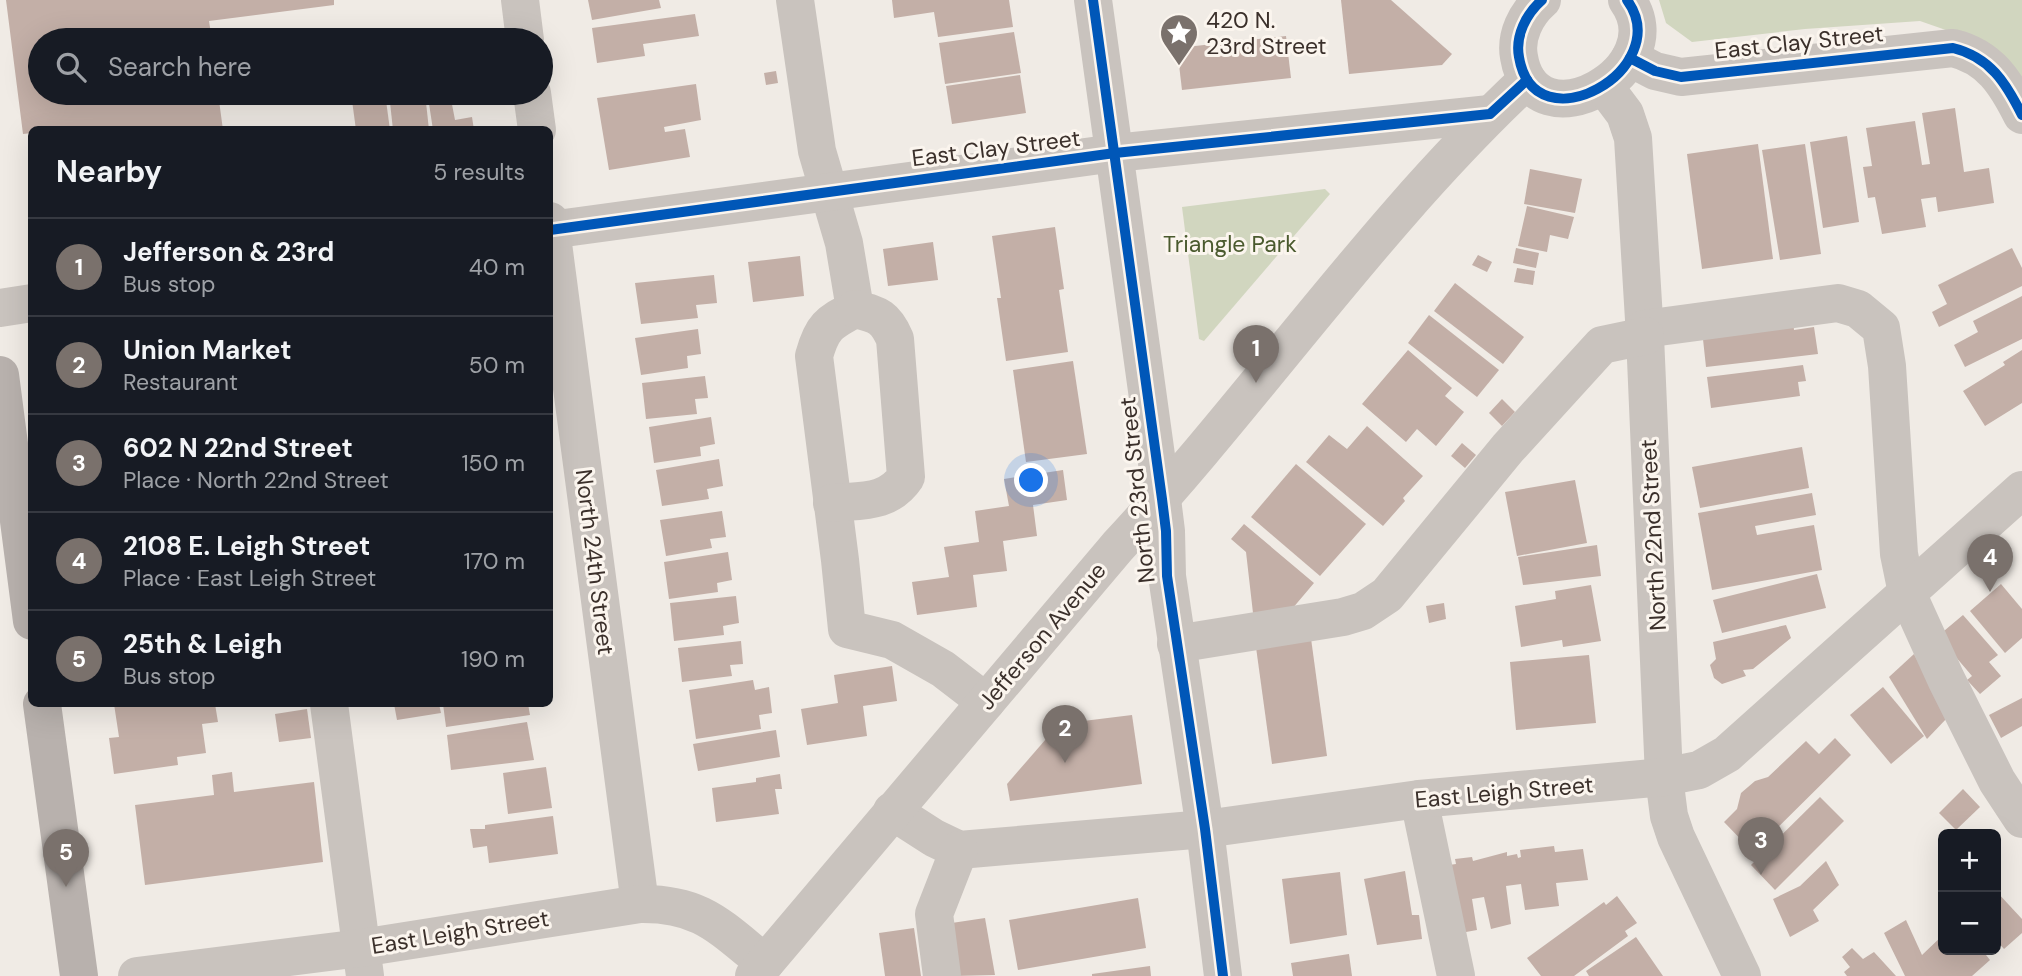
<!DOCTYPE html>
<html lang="en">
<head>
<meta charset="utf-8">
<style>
  body { margin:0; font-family:"DM Sans",sans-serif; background:#242831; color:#f1f3f6 }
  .controls { position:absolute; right:21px; bottom:21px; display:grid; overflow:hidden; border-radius:10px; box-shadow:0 7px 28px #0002 }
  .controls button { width:63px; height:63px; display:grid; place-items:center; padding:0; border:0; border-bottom:2px solid #363941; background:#171b24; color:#f1f3f6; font:35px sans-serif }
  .you { position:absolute; left:1032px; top:481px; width:24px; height:24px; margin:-18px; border:5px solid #fff; border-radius:50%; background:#1a73e8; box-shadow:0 0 0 10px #1a73e833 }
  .badge { display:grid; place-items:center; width:46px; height:46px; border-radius:50%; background:#7a716c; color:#fff; font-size:23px; font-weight:700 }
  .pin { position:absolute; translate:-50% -58px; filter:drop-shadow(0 2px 4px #0008) }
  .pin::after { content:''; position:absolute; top:37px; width:24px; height:21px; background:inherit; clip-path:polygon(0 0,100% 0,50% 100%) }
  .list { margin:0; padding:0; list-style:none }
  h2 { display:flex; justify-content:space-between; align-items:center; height:91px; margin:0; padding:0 28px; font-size:30px }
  h2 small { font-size:23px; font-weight:400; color:#9ea1a6 }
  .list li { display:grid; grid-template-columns:46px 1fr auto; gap:21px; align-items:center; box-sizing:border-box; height:98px; padding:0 28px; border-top:2px solid #363941 }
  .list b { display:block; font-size:26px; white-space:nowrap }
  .list p { margin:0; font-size:23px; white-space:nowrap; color:#9ea1a6 }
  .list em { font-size:23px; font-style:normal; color:#9ea1a6 }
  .icon { flex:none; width:38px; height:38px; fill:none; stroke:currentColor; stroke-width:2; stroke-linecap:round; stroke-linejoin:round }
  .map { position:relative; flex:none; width:2022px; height:976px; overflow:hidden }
  .search { position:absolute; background:#171b24; box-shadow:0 7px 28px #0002; left:28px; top:28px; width:525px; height:77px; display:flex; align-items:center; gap:18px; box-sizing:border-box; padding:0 24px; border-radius:38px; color:#9ea1a6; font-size:26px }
  .panel { position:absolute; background:#171b24; box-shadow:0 7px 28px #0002; left:28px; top:126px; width:525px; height:581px; border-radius:10px }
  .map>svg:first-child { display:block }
  .green { fill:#d1d6bf }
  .building { fill:#c3afa7 }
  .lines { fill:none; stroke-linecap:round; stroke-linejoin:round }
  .minor { stroke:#c9c3be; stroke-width:38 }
  .major { stroke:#b8b1ad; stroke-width:38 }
  .cycleway-casing { stroke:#fbf5ee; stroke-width:15 }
  .cycleway { stroke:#0057b8; stroke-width:10 }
  .labels { text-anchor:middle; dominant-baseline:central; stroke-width:6; stroke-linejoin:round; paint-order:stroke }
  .poi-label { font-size:23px; fill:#3b302b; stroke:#fbf5ee; text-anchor:start }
  .street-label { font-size:23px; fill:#3b302b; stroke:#fbf5ee }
  .park-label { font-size:23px; fill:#4a5a2e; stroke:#fbf5ee }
</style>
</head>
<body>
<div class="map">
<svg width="2022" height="976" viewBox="0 0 2022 976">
  <rect width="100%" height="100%" fill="#f0ebe5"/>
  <!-- green -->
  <g class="green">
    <polygon points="1659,0 2022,0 2022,83 1963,36 1920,21 1805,29 1692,42 1666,23"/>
    <polygon points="1325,189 1330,194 1204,341 1199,339 1182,207"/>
  </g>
  <!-- building -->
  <g class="building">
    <polygon points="6,0 334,0 334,5 209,21 212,40 40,40 40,93 218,93 223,130 91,130 91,126 62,130 32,130 32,133 23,134"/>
    <polygon points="588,0 659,0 661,8 592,20"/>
    <polygon points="892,0 1009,0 1013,27 938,37 934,12 894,18"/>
    <polygon points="1341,0 1391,0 1452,54 1442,65 1349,74"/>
    <polygon points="695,14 699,36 643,44 645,56 597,63 592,28"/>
    <polygon points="1014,32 1021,73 945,84 939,43"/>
    <polygon points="352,33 353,40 298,40 298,38"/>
    <polygon points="1286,36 1291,78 1182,90 1177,48"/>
    <polygon points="776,71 778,83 766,85 764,73"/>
    <polygon points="1020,75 1026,113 952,124 946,86"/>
    <polygon points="696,84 701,120 664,127 665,132 685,129 690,157 609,170 597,98"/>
    <polygon points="351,93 385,93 390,130 356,130"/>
    <polygon points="389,93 425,93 429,130 393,130"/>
    <polygon points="450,94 455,120 472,117 474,130 433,130 428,97"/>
    <polygon points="1955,108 1964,172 1989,168 1994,203 1938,212 1936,197 1921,199 1926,227 1882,234 1875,197 1868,198 1863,167 1872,166 1866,128 1915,121 1922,165 1930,164 1922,113"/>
    <polygon points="1847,136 1859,222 1823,228 1810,142"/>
    <polygon points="1758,144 1773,259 1702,269 1687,154"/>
    <polygon points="1805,144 1821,254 1780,260 1762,150"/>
    <polygon points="1530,169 1582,179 1575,213 1524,204"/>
    <polygon points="1527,206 1574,217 1568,239 1550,235 1547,252 1518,246"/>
    <polygon points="1055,227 1064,289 1059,290 1068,352 1006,361 997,298 1001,298 992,236"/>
    <polygon points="933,242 938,280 888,286 883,249"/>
    <polygon points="1516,248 1539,253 1536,268 1513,263"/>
    <polygon points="2012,248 2022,268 2022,286 1939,327 1932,312 1947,304 1938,285"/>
    <polygon points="1478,255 1492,262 1487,272 1472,265"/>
    <polygon points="800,256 804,296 753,302 748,262"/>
    <polygon points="1517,268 1535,271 1533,285 1514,282"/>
    <polygon points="714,275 717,303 696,305 698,318 641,324 635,283"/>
    <polygon points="1455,283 1524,337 1503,364 1434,311"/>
    <polygon points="2022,296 2022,339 1965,367 1954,345 1978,332 1973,321"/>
    <polygon points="1429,315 1499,370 1477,397 1408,343"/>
    <polygon points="1793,320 1794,330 1814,327 1818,354 1706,367 1702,330"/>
    <polygon points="698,329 701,354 687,356 688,368 641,375 635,338"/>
    <polygon points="1408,350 1452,388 1445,396 1464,412 1436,446 1417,429 1406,442 1362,404"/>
    <polygon points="2022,350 2022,403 1985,426 1963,391 2005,365 2003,362"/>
    <polygon points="1073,361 1087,454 1026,462 1013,370"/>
    <polygon points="1803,365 1806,381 1798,382 1800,396 1711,408 1707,377"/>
    <polygon points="705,376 708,398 695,399 697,414 646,419 642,383"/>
    <polygon points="1502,399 1515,412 1502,426 1489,413"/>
    <polygon points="711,417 715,444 700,447 701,456 654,463 649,427"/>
    <polygon points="1367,426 1423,476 1403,498 1405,501 1383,526 1306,462 1329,435 1347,449"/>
    <polygon points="1462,443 1476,455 1465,468 1451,456"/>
    <polygon points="1802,447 1809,488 1700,508 1692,467"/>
    <polygon points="719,459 723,486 707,489 709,499 662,506 656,470"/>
    <polygon points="1296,464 1366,524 1320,576 1251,517"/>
    <polygon points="1063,470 1067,500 1033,505 1037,536 1003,541 1007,571 973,575 977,607 917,615 912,582 949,577 944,547 979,542 975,511 1009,506 1004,479"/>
    <polygon points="1575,480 1587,543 1517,556 1505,492"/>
    <polygon points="1812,493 1816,515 1755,526 1757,535 1814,525 1822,570 1712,590 1698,513"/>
    <polygon points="722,511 726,537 710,539 712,548 666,556 660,520"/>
    <polygon points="1244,524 1314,583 1292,609 1253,613 1246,552 1231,539"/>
    <polygon points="1597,545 1601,576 1523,585 1518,557"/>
    <polygon points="728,552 732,580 717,583 718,592 669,599 664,562"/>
    <polygon points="1817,574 1826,608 1722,633 1713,600"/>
    <polygon points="2001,584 2022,609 2022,638 2005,653 1970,611"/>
    <polygon points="1591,585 1601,641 1563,647 1562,640 1521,647 1515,606 1556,599 1555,591"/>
    <polygon points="736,596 739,623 723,626 724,635 674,641 670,603"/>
    <polygon points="1444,603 1446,619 1429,623 1426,606"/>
    <polygon points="1963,615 1998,655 1989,662 2001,676 1980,694 1967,680 1972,676 1938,636"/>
    <polygon points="1786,625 1791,638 1753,669 1743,670 1746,676 1722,684 1714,678 1710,665 1716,659 1713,642"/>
    <polygon points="1310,631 1327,756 1272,764 1255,640"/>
    <polygon points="741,641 743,664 730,665 732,676 682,682 678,648"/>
    <polygon points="1914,654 1948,717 1927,739 1889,677"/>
    <polygon points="1589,655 1596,723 1516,730 1510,662"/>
    <polygon points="892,666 897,701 863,706 867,736 807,745 801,709 838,703 834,675"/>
    <polygon points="753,680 755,690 769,687 772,713 759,715 761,729 696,739 689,690"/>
    <polygon points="1883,687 1924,736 1891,764 1850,715"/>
    <polygon points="2022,698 2022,726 2001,738 1989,715"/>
    <polygon points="114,704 215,704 218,722 202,724 206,753 177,757 178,765 114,774 109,738 119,737"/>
    <polygon points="394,704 439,704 441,713 397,720"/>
    <polygon points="443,704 528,704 530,715 446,727"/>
    <polygon points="307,709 311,738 279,742 275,714"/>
    <polygon points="1132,715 1142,784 1010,801 1007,784 1059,724"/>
    <polygon points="527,722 534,760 451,770 447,735"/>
    <polygon points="776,730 780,757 698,771 693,744"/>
    <polygon points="1835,738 1851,755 1753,852 1724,822 1737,809 1741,793 1755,781 1768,777 1806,741 1819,754"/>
    <polygon points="546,767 552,808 508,814 503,773"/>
    <polygon points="232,772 234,792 314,782 323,862 145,885 135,805 214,795 212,775"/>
    <polygon points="780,774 782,789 775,789 779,814 716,822 712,788 756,782 756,778"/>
    <polygon points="1963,789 1980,807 1956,830 1939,813"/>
    <polygon points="1820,797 1844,821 1775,890 1751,865"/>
    <polygon points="553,816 558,854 489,863 487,846 473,848 470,829 485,829 485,825"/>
    <polygon points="1554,846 1555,852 1583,849 1588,880 1556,883 1559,906 1525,910 1521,884 1506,886 1511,924 1491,929 1484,897 1472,899 1477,930 1455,934 1442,866 1456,864 1455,859 1472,857 1473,861 1507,852 1507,856 1517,854 1518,858 1521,857 1520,850"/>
    <polygon points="1826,861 1839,885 1813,910 1819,921 1790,937 1773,899 1800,886"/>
    <polygon points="1405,871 1412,915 1419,915 1422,939 1377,945 1364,879"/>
    <polygon points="1340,872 1347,935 1290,944 1282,879"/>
    <polygon points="1996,891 2022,919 2022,933 2004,949 1996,940"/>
    <polygon points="1617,896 1637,923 1625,931 1628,936 1574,976 1541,976 1527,958 1604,902 1606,905"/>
    <polygon points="1138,898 1146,948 1018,970 1009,920"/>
    <polygon points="985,918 995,975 954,976 945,924"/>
    <polygon points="1906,920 1922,955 1943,935 1943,950 1982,950 1990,960 1972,976 1905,976 1884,933"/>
    <polygon points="914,928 921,976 885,976 879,933"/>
    <polygon points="1636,937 1663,976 1589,976 1586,971"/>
    <polygon points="1852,948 1863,959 1874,952 1896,976 1847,976 1844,972 1850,967 1842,957"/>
    <polygon points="1349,954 1352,976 1293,976 1291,963"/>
    <polygon points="1150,966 1151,976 1092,976 1092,974"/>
  </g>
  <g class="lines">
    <!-- minor -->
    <g class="minor">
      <polyline points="520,0 525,40"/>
      <path d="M795 0 817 151 844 243 855 309C828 323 822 327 814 356L840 560 847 629 892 640 943 669 986 702"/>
      <polyline points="1093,0 1162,499 1166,531 1167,576 1205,829 1223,976"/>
      <path d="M1542 0C1526 14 1515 36 1519 57 1534 149 1677 69 1627 0"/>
      <path d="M1630 58 1655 71 1681 77 1953 48C1990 57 2006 83 2022 115"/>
      <polyline points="1604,86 1625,114 1633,138 1645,336 1664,777 1669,816 1676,837 1742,976"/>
      <polyline points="532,93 537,130"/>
      <polyline points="550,221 640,904"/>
      <polyline points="550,230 1115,153 1490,114"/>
      <polyline points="0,308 32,303"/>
      <polyline points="1644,329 1838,303 1858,309 1881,328 1887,366 1899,554 1907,593 1946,679 1997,781 2022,819"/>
      <path d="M832 503C861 500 888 504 906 477L895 339C885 316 878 315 855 309"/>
      <polyline points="1176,644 1343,617 1363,611 1387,595 1508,448 1602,345 1645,336"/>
      <polyline points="329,704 365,976"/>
      <polyline points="1419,799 1456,976"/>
      <polyline points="892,811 934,838 959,850 1205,829 1419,799 1664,777 1699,770 1727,754 2022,490"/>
      <path d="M137 976 361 948 640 904C701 903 720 927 765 963"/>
      <path d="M754 976 1118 546C1258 395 1376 221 1527 80"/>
      <polyline points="942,976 934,914 959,850"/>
    </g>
    <!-- major -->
    <g class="major">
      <polyline points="0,375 32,621"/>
      <polyline points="42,704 79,976"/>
    </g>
    <defs>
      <g id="cycleway">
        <polyline points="1093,0 1162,499 1166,531 1167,576 1205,829 1223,976"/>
        <path d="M1542 0C1526 14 1515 36 1519 57 1534 149 1677 69 1627 0"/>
        <path d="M1630 58 1655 71 1681 77 1953 48C1990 57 2006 83 2022 115"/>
        <polyline points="550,230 1115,153 1490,114 1527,80"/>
      </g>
    </defs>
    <!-- cycleway casing -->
    <use href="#cycleway" class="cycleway-casing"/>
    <!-- cycleway -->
    <use href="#cycleway" class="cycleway"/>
  </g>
  <!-- icons -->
  <defs>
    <symbol id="sight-pin" viewBox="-11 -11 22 30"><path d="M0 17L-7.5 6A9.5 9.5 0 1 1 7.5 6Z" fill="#7a716c" stroke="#fbf5ee"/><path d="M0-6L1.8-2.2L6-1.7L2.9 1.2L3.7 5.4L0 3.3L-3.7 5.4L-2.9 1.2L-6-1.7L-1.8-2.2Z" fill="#fff"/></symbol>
  </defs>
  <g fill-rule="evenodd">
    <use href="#sight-pin" x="1157" y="11" width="44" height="60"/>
  </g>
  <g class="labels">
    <!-- poi labels -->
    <g class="poi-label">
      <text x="1206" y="20">420 N.<tspan x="1206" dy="26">23rd Street</tspan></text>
    </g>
    <!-- street labels -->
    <g class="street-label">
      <text transform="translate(1799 42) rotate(-6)">East Clay Street</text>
      <text transform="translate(996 148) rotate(-7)">East Clay Street</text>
      <text transform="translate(1137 490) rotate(-96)">North 23rd Street</text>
      <text transform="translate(1653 535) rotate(-93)">North 22nd Street</text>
      <text transform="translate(595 562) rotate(83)">North 24th Street</text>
      <text transform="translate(1042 636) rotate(-50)">Jefferson Avenue</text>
      <text transform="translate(1504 792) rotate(-5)">East Leigh Street</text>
      <text transform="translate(460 932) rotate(-9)">East Leigh Street</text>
    </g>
    <!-- park labels -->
    <g class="park-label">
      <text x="1230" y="244">Triangle Park</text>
    </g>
  </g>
</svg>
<div class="controls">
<button>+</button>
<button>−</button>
</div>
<div class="you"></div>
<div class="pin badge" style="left:1256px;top:383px">1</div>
<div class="pin badge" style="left:1065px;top:763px">2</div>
<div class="pin badge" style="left:1761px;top:875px">3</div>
<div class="pin badge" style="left:1990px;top:592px">4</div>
<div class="pin badge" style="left:66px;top:887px">5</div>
<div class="search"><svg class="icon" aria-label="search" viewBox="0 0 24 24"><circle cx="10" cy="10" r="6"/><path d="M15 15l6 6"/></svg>Search here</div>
<section class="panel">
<h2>Nearby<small>5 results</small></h2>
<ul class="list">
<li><span class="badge">1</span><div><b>Jefferson &amp; 23rd</b><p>Bus stop</p></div><em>40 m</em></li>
<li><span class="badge">2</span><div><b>Union Market</b><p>Restaurant</p></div><em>50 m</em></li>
<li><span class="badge">3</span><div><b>602 N 22nd Street</b><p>Place · North 22nd Street</p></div><em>150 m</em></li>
<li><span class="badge">4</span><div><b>2108 E. Leigh Street</b><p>Place · East Leigh Street</p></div><em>170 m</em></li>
<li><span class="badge">5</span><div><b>25th &amp; Leigh</b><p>Bus stop</p></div><em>190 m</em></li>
</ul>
</section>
</div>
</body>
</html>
